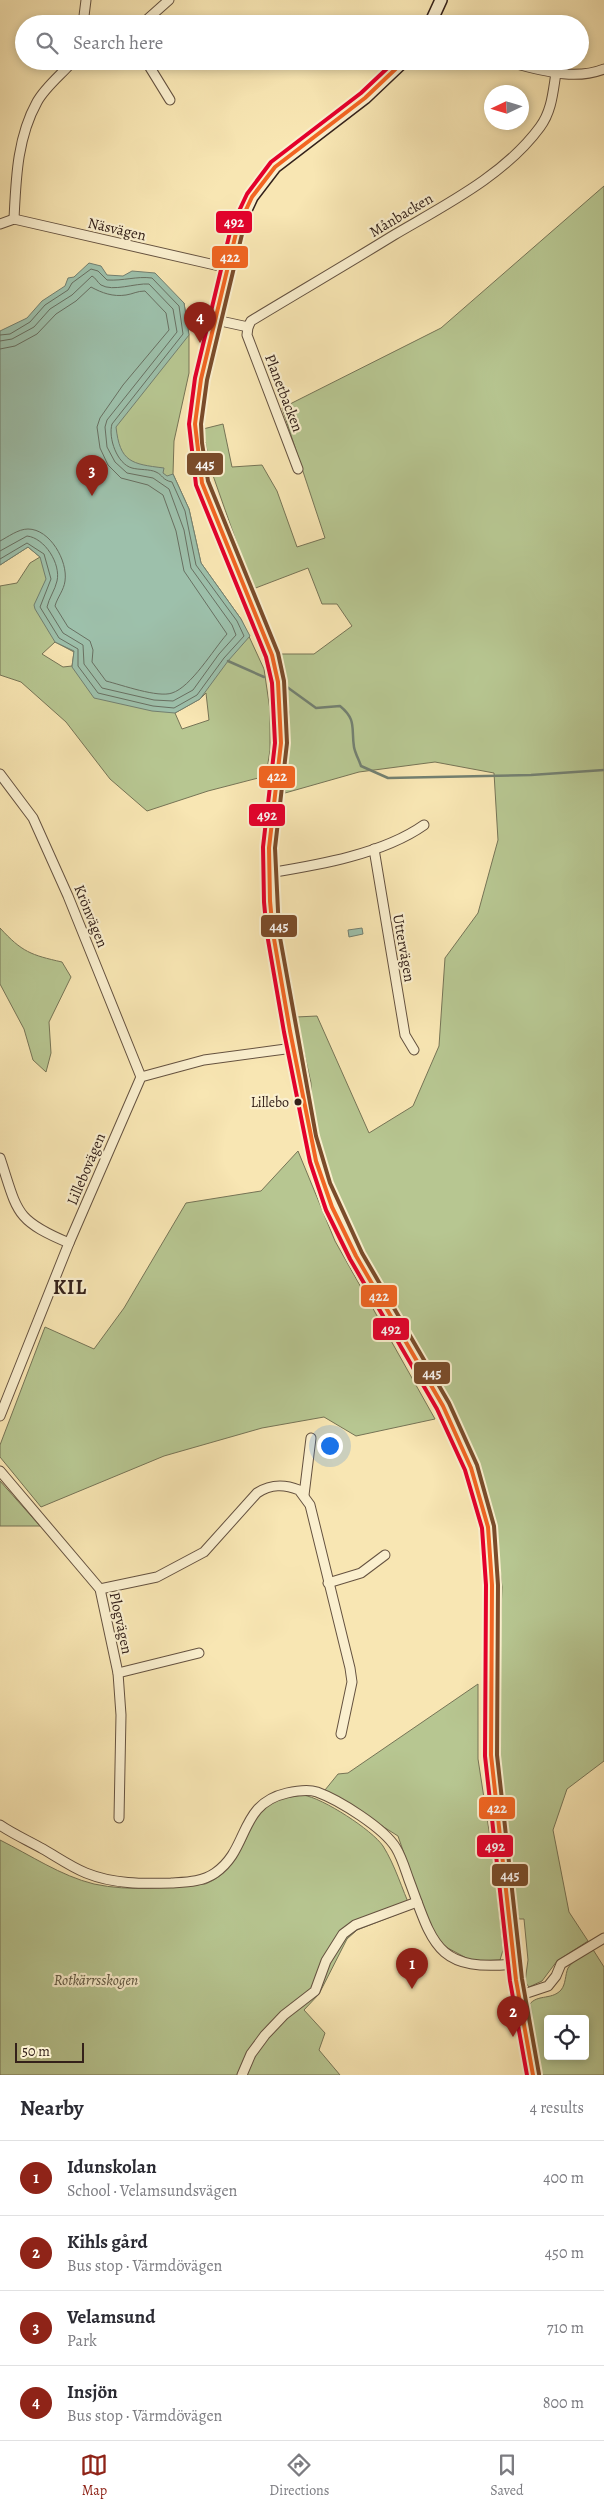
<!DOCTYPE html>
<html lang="en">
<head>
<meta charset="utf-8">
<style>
  body { margin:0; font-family:Alegreya,serif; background:#f7f7f7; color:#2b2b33 }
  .controls { position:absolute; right:15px; bottom:15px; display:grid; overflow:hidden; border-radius:5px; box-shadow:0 2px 8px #0003 }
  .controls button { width:45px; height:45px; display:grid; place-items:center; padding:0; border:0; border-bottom:1px solid #e1e1e2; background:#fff; color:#2b2b33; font:25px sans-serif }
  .compass { position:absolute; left:484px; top:85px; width:45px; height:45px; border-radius:50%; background:#fff; box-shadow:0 2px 8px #0003; rotate:266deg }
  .scale { position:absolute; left:15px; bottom:12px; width:69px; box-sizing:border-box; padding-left:5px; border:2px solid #34211a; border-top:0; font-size:14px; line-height:18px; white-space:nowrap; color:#34211a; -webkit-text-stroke:4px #faefce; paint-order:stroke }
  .you { position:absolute; left:329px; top:1445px; width:18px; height:18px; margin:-12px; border:4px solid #fff; border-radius:50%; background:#1a73e8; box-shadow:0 0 0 8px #1a73e833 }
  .badge { display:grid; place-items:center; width:32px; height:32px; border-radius:50%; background:#8f2418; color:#fff; font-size:16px; font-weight:700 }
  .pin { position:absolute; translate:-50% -41px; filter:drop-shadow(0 1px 2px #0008) }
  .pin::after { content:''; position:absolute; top:26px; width:18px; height:15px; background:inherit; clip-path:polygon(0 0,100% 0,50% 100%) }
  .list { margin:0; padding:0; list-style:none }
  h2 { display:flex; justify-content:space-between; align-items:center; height:65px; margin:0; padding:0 20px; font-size:21px }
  h2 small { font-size:16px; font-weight:400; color:#7c7c81 }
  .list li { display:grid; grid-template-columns:32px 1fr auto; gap:15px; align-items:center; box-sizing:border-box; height:75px; padding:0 20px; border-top:1px solid #e1e1e2 }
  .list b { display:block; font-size:19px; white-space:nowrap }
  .list p { margin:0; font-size:16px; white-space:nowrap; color:#7c7c81 }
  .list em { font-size:16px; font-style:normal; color:#7c7c81 }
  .icon { flex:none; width:28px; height:28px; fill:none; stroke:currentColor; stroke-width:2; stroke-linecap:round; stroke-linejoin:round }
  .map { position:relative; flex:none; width:604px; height:2075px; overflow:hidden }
  .search { position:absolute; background:#fff; box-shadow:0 2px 8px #0003; left:15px; right:15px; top:15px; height:55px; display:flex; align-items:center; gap:12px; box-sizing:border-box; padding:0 18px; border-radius:28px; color:#7c7c81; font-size:19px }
  .sheet { height:365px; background:#fff }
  nav { display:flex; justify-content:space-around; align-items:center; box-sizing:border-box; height:70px; border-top:1px solid #e1e1e2; background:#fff; font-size:14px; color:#7c7c81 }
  nav a { display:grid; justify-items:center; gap:2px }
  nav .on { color:#8f2418 }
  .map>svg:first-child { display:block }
  .green { fill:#b7c691; stroke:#767456; fill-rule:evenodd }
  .water { fill:#9dc0ab; stroke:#738071 }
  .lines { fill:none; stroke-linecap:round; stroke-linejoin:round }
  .shore { stroke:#687062; stroke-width:1 }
  .stream { stroke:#738071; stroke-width:2.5 }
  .minor-casing { stroke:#655240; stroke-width:11 }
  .secondary-casing { stroke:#34211a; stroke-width:14 }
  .minor { stroke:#faefce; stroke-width:9 }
  .secondary { stroke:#faefce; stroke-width:11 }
  .bus-1-casing { stroke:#faefce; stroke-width:8 }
  .bus-2-casing { stroke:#faefce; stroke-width:8 }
  .bus-3-casing { stroke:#faefce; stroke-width:8 }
  .bus-1 { stroke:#f26522; stroke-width:4 }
  .bus-2 { stroke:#e4002b; stroke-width:4 }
  .bus-3 { stroke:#7a4b2a; stroke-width:4 }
  .bus-dot { fill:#34211a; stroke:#faefce; stroke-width:2 }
  .labels { text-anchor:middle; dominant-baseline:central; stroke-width:4.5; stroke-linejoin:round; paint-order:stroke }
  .bus-label { font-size:14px; fill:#34211a; stroke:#faefce; text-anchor:end }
  .street-label { font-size:15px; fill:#34211a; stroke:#faefce }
  .park-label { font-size:15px; font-style:italic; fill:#5b533e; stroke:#faefce }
  .district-label { font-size:20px; font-weight:bold; letter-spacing:1px; fill:#34211a; stroke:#faefce }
  .line-badge { stroke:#faefce; stroke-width:2 }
  .badge-label { font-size:14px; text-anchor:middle; font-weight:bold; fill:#fff }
</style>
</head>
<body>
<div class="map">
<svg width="604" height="2075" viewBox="0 0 604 2075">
  <rect width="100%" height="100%" fill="#f8e6b3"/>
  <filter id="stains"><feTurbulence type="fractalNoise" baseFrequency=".004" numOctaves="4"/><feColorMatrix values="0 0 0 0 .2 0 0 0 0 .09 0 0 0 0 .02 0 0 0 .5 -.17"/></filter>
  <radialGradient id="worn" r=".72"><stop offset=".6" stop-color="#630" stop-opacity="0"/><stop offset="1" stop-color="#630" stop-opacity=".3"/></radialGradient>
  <!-- green -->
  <g class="green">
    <polygon points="604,186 604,1761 567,1789 553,1830 569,1912 588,1941 557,1961 542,1981 529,1987 525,1982 528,1960 524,1919 519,1919 515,1901 496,1731 502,1587 498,1553 488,1507 473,1457 407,1325 358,1241 338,1199 323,1159 311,1095 311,1083 296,1017 317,1016 369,1133 413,1106 439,1046 445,958 478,913 498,840 494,773 435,762 359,772 285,793 289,712 278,654 314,654 352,626 337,604 322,604 308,568 253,589 210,467 203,429 223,424 232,467 262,465 277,491 297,547 325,538 282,408 441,328"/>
    <path d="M184 303 189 335V373L174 441 173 474 189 509 201 563 241 619 264 669 270 710V750L266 776 208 791 147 811 110 779 66 722 21 682 0 675V586L17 583 30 563 40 557 28 547 0 565ZM55 642 74 652 72 666 63 667 42 654ZM206 693 209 720 182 729 175 713 200 699Z"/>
    <path d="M0 928C22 952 31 955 62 962L71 977 49 1022 51 1053 46 1072 33 1060 24 1029 0 984Z"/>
    <polygon points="298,1151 335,1241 435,1419 356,1436 324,1417 262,1428 164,1456 41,1507 0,1457 0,1445 45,1327 94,1349 124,1308 186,1203 261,1191"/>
    <polygon points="0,1481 40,1526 0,1526"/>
    <polygon points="478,1684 478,1759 494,1863 503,1950 500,1960 472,1961 444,1946 428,1923 398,1836 325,1790 338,1774 348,1773"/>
    <path d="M303 1795C323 1798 372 1830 383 1846 395 1865 402 1889 411 1909L357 1930 347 1939 319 1994 304 2010 325 2033 319 2050 340 2075H0V1840C30 1855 61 1876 94 1884 130 1892 169 1887 205 1884 230 1875 241 1850 251 1828 254 1821 257 1812 262 1807 273 1798 290 1797 303 1795Z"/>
    <path d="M592 1948 604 1967V2075H541L528 2007C535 1993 551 2001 561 1990 566 1984 565 1975 568 1968 573 1960 585 1954 592 1948ZM548 2019H585V2056H548Z"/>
  </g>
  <!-- water -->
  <g class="water">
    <path d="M89 263 101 266 107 275 123 276 132 271 155 273 184 303 189 335 116 427C120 462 131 464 164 468L163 473 167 476 173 474 189 509 201 563 241 619 250 636 228 661 200 699 175 713 152 711 94 698 72 667 74 651 55 642 35 609 34 605 46 579 40 557 28 547 0 565V331L27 318 42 301 65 286 68 278 74 277Z"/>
    <polygon points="362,928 363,934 349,937 348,930"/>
  </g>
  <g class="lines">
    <!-- shore -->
    <g class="shore">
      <path d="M0 335 10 334 30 322 45 305 68 290 72 283 91 269 98 271 107 280C124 281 136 276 152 278L179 306 183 334 112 424C108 438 117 464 132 468 139 470 150 469 156 472 163 475 162 480 172 482L185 511 196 565 237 621 244 636 224 658 197 695 174 708 153 706 98 693 78 666V649L59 638 40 607 51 579 44 554 27 543 0 559"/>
      <path d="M0 341 12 339 34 327 50 309 72 295 92 276C96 278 97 282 101 285 113 292 135 283 149 284L173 309 177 332 107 420 105 427 107 447 115 462 127 473 153 478 169 489 184 530 191 568 232 625 236 635 219 654 193 690 173 701 154 700 102 688 84 664 83 645 63 633 47 607C49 598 55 590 57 581 61 564 45 538 27 536L0 551"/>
      <path d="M0 349 15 346 37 334 56 314 76 301 91 287C102 293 113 297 126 295 133 294 137 291 145 291L166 313 169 330 123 385 100 418 97 427 100 448 108 465 121 478 148 485 163 495 176 531 184 571 227 634C213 650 191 687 172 693 158 698 122 685 106 681L92 662 93 650 90 641 68 627 55 606C57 598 64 590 65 581 68 561 50 529 28 529 18 529 8 537 0 541"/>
    </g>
    <!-- stream -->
    <g class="stream">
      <polyline points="228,661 264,677"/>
      <path d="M287 687 316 708 340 706C357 720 351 728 354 747 355 753 359 760 361 766L388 778 531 775 604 770"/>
    </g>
    <defs>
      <g id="minor">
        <polyline points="83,24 86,0"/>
        <polyline points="142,24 169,0"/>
        <polyline points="146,61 170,100"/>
        <path d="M504 61C536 68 571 82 604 69"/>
        <path d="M14 219C16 179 17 138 37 102 45 87 62 74 73 61"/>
        <polyline points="0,224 14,219 228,268"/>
        <path d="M216 320 248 327 251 321C299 292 347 264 394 235 445 205 505 175 540 127 552 111 553 91 556 73"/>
        <polyline points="248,327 247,335 298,469"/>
        <polyline points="0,774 33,818 68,896 141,1077"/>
        <polyline points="374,849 405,1035 414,1050"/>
        <path d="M269 873C318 865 383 854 424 825"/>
        <path d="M0 1158C18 1212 14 1220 69 1243"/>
        <polyline points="0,1416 69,1243 141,1077 204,1060 293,1048"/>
        <polyline points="0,1471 100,1589 118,1673 121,1715 119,1818"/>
        <polyline points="304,1495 311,1438"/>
        <polyline points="328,1583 361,1573 385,1555"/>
        <path d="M100 1589 157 1577 204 1552 257 1493C271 1484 284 1484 299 1490L310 1505 350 1668 352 1682 341 1734"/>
        <polyline points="118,1673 199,1653"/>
        <path d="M0 1825C13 1834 29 1841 43 1849 57 1857 71 1867 86 1873 113 1884 142 1884 171 1883 186 1882 202 1882 215 1873 250 1849 238 1804 287 1793 296 1791 308 1789 317 1792 339 1800 384 1828 396 1848 402 1858 405 1869 409 1880 433 1944 436 1972 514 1964"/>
        <polyline points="518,1996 548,1986 556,1976 561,1964 604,1938"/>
        <polyline points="242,2075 251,2054 265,2035 284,2015 315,1991 326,1961 343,1934 355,1925 417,1902"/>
      </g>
      <g id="secondary">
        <polyline points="430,24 441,0"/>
        <polyline points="404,61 365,98 275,167 252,197 237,229 201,379 195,424 196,444 202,483 260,624 272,655 278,682 281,743 269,848 270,901 273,933 290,1031 316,1161 332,1207 356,1256 443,1406 471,1468 488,1527 492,1585 491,1755 516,1980 533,2075"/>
      </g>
    </defs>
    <!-- minor casing -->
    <use href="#minor" class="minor-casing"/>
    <!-- secondary casing -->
    <use href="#secondary" class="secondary-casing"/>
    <!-- minor -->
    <use href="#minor" class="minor"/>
    <!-- secondary -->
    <use href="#secondary" class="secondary"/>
    <defs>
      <polyline id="bus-1" points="404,61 365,98 275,167 252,197 237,229 201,379 195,424 202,483 272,655 278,682 281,743 269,848 270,901 273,933 290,1031 316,1161 332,1207 356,1256 443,1406 471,1468 488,1527 492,1585 491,1755 516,1980 533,2075"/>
      <polyline id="bus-2" points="395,61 361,93 271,162 247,194 231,228 195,378 189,424 196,485 266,657 272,683 275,743 263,847 264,902 267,934 284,1032 310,1162 326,1210 350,1259 437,1409 465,1470 482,1528 486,1585 485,1756 510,1981 527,2075"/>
      <polyline id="bus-3" points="243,230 207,380 201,424 202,443 208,481 278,653 284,681 287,743 275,848 279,932 316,1136 330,1183 362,1253 449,1403 477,1465 494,1526 498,1585 497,1755 522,1979 539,2074"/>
    </defs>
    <!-- bus-1 casing -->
    <use href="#bus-1" class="bus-1-casing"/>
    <!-- bus-2 casing -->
    <use href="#bus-2" class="bus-2-casing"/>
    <!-- bus-3 casing -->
    <use href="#bus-3" class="bus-3-casing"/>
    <!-- bus-1 -->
    <use href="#bus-1" class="bus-1"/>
    <!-- bus-2 -->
    <use href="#bus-2" class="bus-2"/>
    <!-- bus-3 -->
    <use href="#bus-3" class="bus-3"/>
  </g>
  <!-- markers -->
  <circle class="bus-dot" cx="298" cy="1102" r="4.5"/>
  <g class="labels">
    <!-- bus labels -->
    <g class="bus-label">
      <text x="289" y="1102">Lillebo</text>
    </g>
    <!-- street labels -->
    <g class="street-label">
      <text transform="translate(401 215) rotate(-31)">Månbacken</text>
      <text transform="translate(117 229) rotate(13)">Näsvägen</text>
      <text transform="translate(284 393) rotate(69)">Planetbacken</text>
      <text transform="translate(91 916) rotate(68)">Krönvägen</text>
      <text transform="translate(404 948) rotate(80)">Uttervägen</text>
      <text transform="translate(86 1169) rotate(-67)">Lillebovägen</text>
      <text transform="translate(121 1623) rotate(78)">Plogvägen</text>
    </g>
    <!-- park labels -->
    <g class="park-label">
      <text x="96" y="1980">Rotkärrsskogen</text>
    </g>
    <!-- district labels -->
    <g class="district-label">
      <text x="70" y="1287">KIL</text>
    </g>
  </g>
  <g class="line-badge">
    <rect x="215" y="210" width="38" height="24" rx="5" fill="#e4002b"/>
    <rect x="211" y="245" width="38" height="24" rx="5" fill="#f26522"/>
    <rect x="186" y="452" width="38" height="24" rx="5" fill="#7a4b2a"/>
    <rect x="258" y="765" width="38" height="24" rx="5" fill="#f26522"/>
    <rect x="248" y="803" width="38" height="24" rx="5" fill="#e4002b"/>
    <rect x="260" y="914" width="38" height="24" rx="5" fill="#7a4b2a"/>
    <rect x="360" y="1284" width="38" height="24" rx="5" fill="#f26522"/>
    <rect x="372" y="1317" width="38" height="24" rx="5" fill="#e4002b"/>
    <rect x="413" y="1361" width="38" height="24" rx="5" fill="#7a4b2a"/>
    <rect x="478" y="1796" width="38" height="24" rx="5" fill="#f26522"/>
    <rect x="476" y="1834" width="38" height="24" rx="5" fill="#e4002b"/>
    <rect x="491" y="1863" width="38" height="24" rx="5" fill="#7a4b2a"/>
  </g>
  <g class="badge-label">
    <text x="234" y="227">492</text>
    <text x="230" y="262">422</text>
    <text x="205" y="469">445</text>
    <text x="277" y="781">422</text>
    <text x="267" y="820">492</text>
    <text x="279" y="931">445</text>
    <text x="379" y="1301">422</text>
    <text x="391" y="1334">492</text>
    <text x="432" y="1378">445</text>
    <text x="497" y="1813">422</text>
    <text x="495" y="1851">492</text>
    <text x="510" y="1880">445</text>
  </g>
  <rect width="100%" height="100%" filter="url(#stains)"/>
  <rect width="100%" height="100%" fill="url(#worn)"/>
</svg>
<div class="controls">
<button><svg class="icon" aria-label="locate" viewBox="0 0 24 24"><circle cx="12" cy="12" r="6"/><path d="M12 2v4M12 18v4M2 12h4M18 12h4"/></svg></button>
</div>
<svg class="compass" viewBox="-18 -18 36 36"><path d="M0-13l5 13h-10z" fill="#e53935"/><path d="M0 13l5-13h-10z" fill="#7c7c81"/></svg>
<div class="scale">50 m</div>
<div class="you"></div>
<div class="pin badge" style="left:412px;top:1989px">1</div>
<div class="pin badge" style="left:513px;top:2037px">2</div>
<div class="pin badge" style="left:92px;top:496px">3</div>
<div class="pin badge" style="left:200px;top:343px">4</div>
<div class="search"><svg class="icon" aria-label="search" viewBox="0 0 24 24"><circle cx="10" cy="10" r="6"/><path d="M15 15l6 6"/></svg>Search here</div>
</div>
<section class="sheet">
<h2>Nearby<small>4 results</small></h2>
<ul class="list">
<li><span class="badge">1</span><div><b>Idunskolan</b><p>School · Velamsundsvägen</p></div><em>400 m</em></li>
<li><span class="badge">2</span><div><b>Kihls gård</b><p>Bus stop · Värmdövägen</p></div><em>450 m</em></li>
<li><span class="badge">3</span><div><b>Velamsund</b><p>Park</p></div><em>710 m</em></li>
<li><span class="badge">4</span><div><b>Insjön</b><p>Bus stop · Värmdövägen</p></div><em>800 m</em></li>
</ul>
</section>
<nav>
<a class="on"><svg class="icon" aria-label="map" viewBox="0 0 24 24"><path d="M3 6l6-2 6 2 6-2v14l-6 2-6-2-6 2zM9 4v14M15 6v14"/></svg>Map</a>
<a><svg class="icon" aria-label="directions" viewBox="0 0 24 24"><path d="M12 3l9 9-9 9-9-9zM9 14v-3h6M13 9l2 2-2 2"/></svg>Directions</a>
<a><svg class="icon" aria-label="saved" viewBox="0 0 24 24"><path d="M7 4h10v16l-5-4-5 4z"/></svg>Saved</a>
</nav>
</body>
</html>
